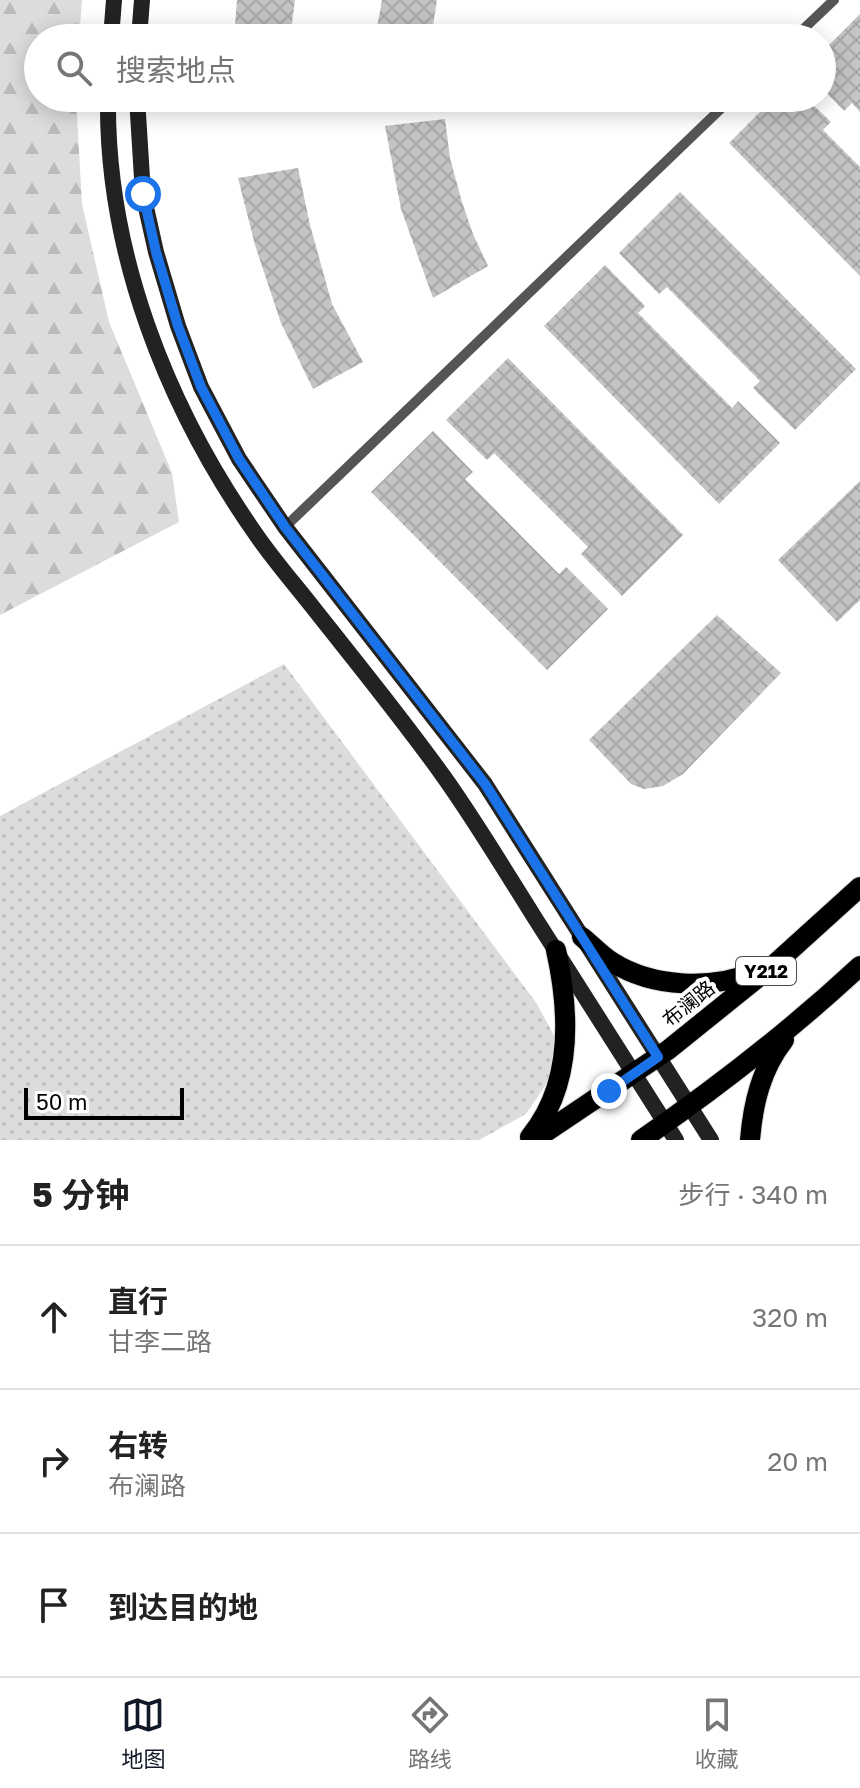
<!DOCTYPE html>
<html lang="zh">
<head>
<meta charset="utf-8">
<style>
  body { margin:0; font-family:"Golos Text","Noto Sans SC",sans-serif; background:#f2f2f2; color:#222 }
  .scale { position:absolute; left:24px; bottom:20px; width:160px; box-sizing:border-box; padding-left:8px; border:4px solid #000; border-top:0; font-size:22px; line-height:28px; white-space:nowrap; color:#000; -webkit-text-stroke:6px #fff; paint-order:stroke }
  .stop { position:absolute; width:24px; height:24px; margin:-18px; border:6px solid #1a73e8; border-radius:50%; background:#fff }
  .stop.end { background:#1a73e8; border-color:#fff; box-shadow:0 2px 8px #0008 }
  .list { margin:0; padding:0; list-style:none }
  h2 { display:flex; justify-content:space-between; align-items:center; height:104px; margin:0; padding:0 32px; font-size:34px }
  h2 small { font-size:26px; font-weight:400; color:#767676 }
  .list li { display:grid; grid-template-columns:52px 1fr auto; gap:24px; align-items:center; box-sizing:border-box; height:144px; padding:0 32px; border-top:2px solid #e0e0e0 }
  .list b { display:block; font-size:30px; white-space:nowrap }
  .list p { margin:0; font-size:26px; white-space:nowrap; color:#767676 }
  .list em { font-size:26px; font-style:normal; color:#767676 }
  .icon { flex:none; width:44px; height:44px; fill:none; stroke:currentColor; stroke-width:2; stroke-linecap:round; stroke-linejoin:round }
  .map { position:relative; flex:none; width:860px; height:1140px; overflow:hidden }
  .search { position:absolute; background:#fff; box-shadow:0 4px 20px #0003; left:24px; right:24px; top:24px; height:88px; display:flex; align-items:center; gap:20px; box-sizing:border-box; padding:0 28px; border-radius:44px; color:#767676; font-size:30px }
  .sheet { height:536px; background:#fff }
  nav { display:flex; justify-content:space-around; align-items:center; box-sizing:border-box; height:112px; border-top:2px solid #e0e0e0; background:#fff; font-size:22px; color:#767676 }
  nav a { display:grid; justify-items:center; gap:4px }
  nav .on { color:#111827 }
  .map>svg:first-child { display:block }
  .grass { fill:url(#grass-dots) }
  .forest { fill:url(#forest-firs) }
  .building { fill:url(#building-cross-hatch) }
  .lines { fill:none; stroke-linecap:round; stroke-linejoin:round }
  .primary-casing { stroke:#dbdbdb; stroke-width:22 }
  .lane { stroke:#555; stroke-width:10 }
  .secondary { stroke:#222; stroke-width:16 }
  .primary { stroke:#000; stroke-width:20 }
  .route { stroke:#1a73e8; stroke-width:10 }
  .labels { text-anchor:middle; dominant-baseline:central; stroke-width:8; stroke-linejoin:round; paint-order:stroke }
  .shield { fill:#fff; stroke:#4c4c4c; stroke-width:2 }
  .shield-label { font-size:18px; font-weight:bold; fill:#000 }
  .street-label { font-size:20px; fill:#000; stroke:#fff }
</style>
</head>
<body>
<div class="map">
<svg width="860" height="1140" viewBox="0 0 860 1140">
  <defs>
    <pattern id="grass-dots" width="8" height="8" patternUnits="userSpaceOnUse" patternTransform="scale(2)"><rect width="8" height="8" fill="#dcdcdc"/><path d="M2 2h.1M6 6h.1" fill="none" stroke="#bbb" stroke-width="1.8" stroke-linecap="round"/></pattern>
    <pattern id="forest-firs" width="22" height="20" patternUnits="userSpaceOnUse" patternTransform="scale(2)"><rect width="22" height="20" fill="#dcdcdc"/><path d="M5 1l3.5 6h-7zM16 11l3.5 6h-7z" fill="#bbb"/></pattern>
    <pattern id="building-cross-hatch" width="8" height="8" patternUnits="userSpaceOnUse" patternTransform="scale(2)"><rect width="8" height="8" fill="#c4c4c4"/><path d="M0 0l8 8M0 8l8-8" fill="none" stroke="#a7a7a7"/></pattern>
  </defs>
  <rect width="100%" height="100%" fill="#fff"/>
  <!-- grass -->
  <polygon class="grass" points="284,664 537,1004 555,1037 555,1071 526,1114 479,1140 0,1140 0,816"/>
  <!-- forest -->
  <polygon class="forest" points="0,0 82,0 79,38 38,38 38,98 76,98 82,204 109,322 172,473 179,522 0,615"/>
  <!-- building -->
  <g class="building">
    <polygon points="237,0 295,0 290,38 234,38"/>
    <polygon points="382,0 437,0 431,38 375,38"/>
    <polygon points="860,14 860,112 852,103 844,111 822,88 822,52"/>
    <polygon points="774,98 806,98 831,122 823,130 860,167 860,276 729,143"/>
    <polygon points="445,119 450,158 462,202 473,234 488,266 433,298 401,209 385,126"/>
    <polygon points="298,168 310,225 332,304 363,362 313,389 281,323 255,245 238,178"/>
    <polygon points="680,192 856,369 795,430 753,388 760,381 667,287 659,294 619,253"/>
    <polygon points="605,265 645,306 638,313 732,408 738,401 780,443 719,504 544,326"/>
    <polygon points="508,358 683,535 622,596 581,554 588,547 494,453 487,460 446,420"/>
    <polygon points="433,431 473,472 465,479 559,574 566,567 608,609 547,670 371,492"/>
    <polygon points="860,481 860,600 837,622 778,560"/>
    <polygon points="717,615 781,673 683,774 663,786 644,789 631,784 589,740"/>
  </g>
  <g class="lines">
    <defs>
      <g id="primary">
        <path d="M582 937C592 945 601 955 612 962 653 988 713 990 758 971"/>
        <path d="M530 1137C573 1085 570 1013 556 950"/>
        <polyline points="534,1140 668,1050 776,963 860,887"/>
        <path d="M641 1140C718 1087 791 1030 860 966"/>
        <path d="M750 1140C753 1104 761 1069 784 1040"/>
      </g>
    </defs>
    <!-- primary casing -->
    <use href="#primary" class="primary-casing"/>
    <!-- lane -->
    <g class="lane">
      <polyline points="794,38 834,0"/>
      <polyline points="285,527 732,98"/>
    </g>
    <!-- secondary -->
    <g class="secondary">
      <polyline points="111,38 114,0"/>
      <polyline points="139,38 142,0"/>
      <path d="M108 98C106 253 167 407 255 533 272 558 292 581 311 605 356 662 402 718 444 777 476 822 504 869 533 915 581 990 628 1065 676 1140"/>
      <polyline points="137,98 143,194 156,252 178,326 201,387 239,459 285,527 485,784 711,1140"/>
    </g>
    <!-- primary -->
    <use href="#primary" class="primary"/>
  </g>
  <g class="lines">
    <!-- route -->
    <polyline class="route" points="143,194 156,252 178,326 201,387 239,459 285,527 485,784 658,1057 609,1091"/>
  </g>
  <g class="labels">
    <!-- shield labels -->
    <rect class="shield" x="736" y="957" width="60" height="28" rx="6"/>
    <g class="shield-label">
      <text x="766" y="971">Y212</text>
    </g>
    <!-- street labels -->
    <g class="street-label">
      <text transform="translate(688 1003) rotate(-39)">布澜路</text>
    </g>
  </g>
</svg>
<div class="scale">50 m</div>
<div class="stop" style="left:143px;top:194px"></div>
<div class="stop end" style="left:609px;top:1091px"></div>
<div class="search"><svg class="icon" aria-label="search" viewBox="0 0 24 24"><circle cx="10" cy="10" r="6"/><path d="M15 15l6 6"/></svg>搜索地点</div>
</div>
<section class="sheet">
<h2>5 分钟<small>步行 · 340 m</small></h2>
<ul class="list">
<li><svg class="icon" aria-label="ahead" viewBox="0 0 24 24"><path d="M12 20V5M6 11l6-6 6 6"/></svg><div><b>直行</b><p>甘李二路</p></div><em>320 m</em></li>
<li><svg class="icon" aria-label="right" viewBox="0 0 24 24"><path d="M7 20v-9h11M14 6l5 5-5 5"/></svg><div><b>右转</b><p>布澜路</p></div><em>20 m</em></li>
<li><svg class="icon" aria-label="arrive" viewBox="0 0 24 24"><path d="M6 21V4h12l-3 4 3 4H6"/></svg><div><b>到达目的地</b></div></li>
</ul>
</section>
<nav>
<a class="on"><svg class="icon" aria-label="map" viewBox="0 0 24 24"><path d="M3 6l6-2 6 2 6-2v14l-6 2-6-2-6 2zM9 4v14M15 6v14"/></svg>地图</a>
<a><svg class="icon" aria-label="directions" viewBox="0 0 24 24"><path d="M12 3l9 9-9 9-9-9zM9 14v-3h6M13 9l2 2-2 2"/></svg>路线</a>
<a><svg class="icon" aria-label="saved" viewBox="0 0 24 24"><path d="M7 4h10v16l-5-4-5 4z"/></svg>收藏</a>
</nav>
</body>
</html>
